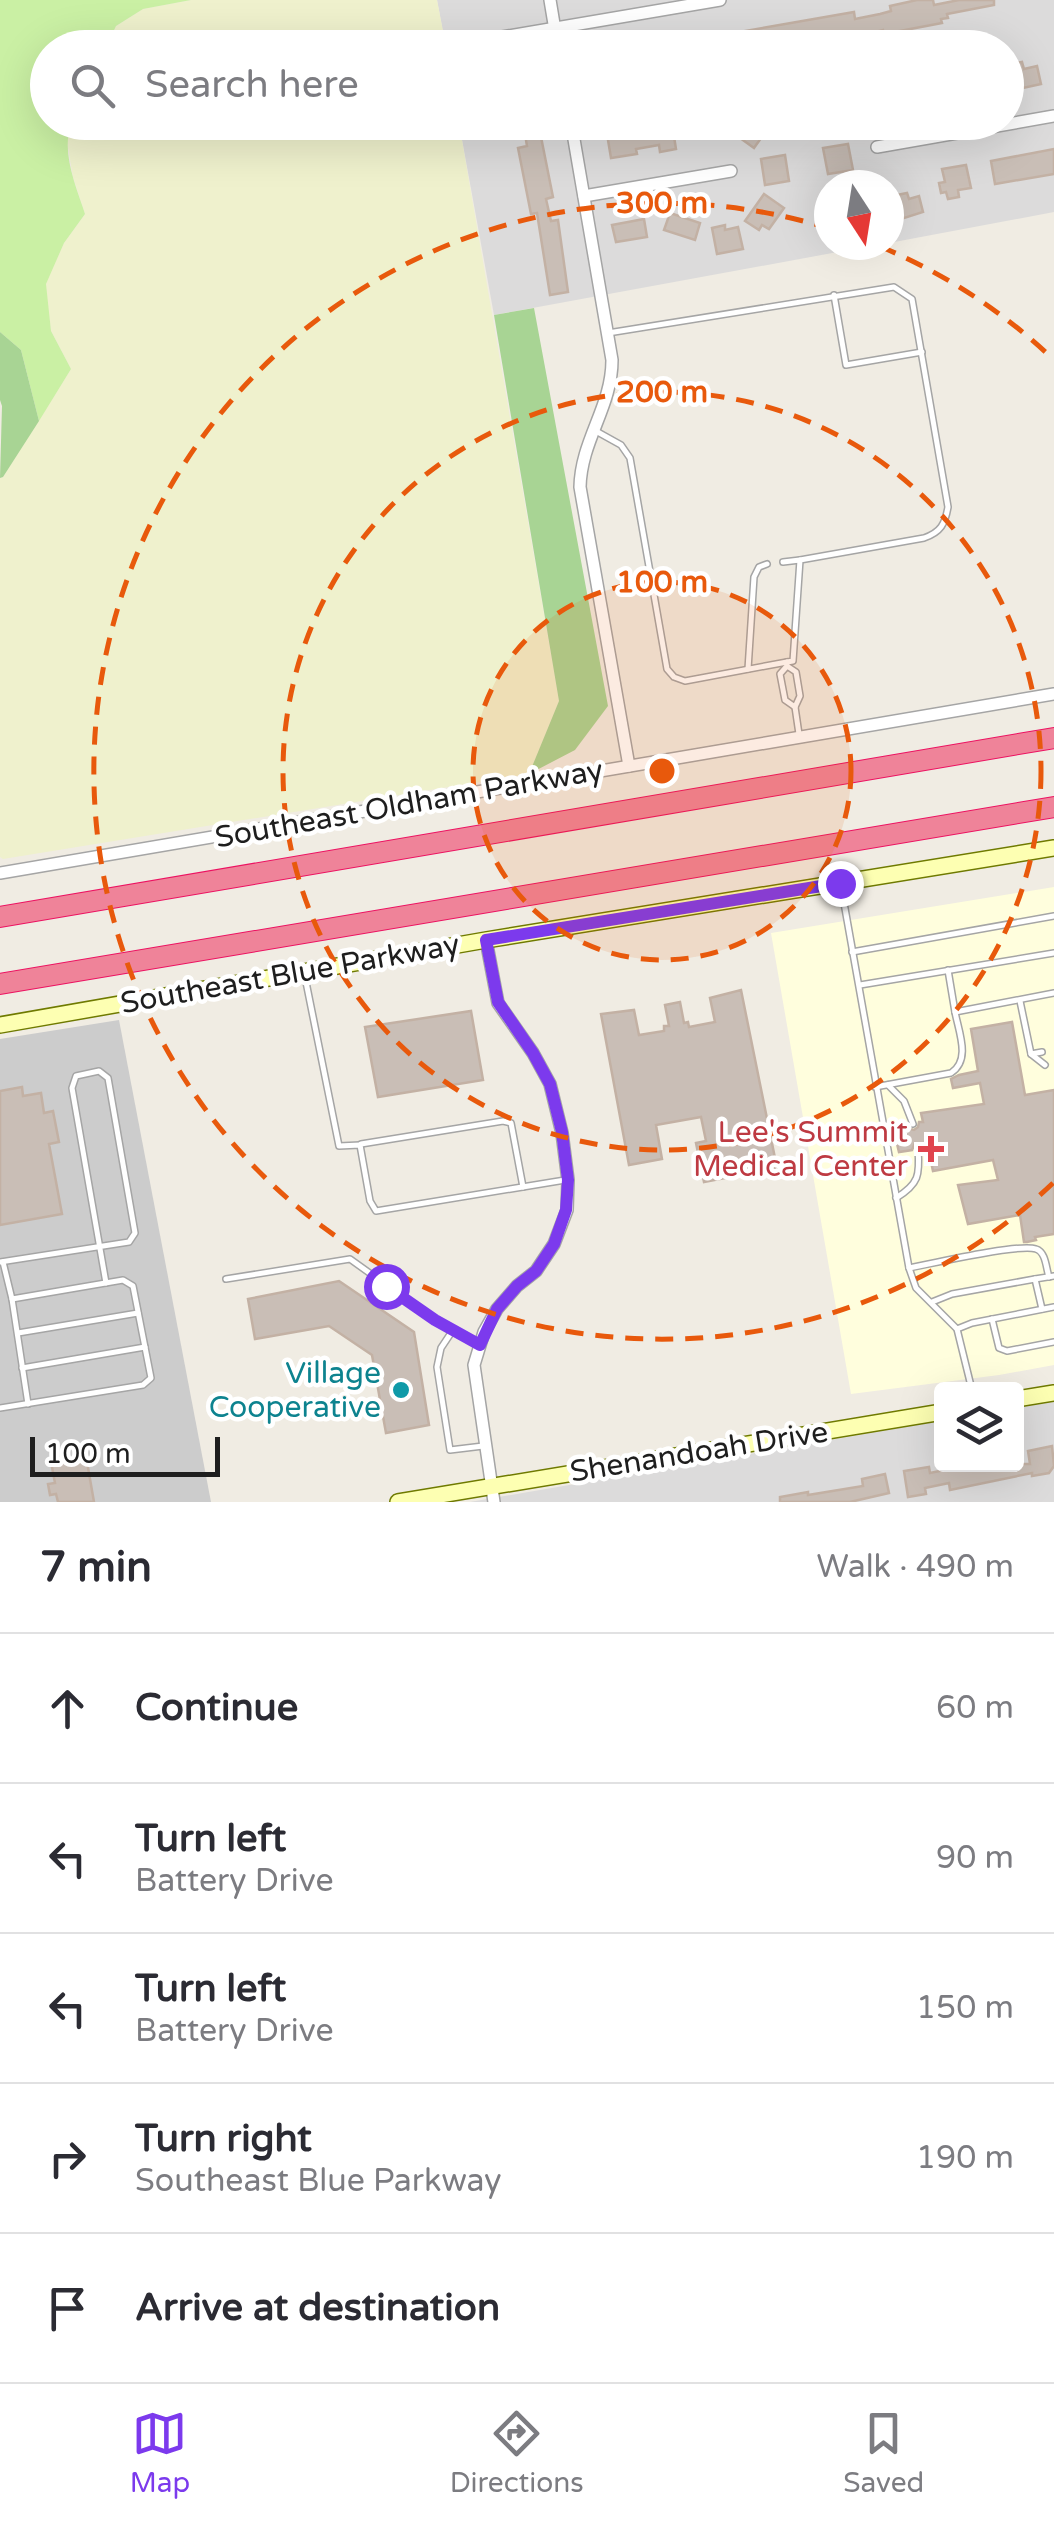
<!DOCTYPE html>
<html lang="en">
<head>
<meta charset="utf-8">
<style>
  body { margin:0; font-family:"Varela Round",sans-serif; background:#f2f2f3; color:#2b2b33 }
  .controls { position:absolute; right:30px; bottom:30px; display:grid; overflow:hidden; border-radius:10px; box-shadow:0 10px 40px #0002 }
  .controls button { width:90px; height:90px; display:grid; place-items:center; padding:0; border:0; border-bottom:2px solid #e1e1e2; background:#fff; color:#2b2b33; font:50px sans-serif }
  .compass { position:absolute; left:814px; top:170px; width:90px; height:90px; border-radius:50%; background:#fff; box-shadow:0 10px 40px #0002; rotate:168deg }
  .scale { position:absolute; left:30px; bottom:25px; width:190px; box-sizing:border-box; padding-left:10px; border:5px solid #1e1e1e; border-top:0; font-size:28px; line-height:35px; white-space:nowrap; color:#1e1e1e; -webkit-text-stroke:8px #fff; paint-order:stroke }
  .stop { position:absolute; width:30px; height:30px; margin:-22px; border:8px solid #7c3aed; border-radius:50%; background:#fff }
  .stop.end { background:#7c3aed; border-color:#fff; box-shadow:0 2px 10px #0008 }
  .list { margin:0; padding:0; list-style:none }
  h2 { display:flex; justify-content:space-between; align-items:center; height:130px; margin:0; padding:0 40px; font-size:42px }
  h2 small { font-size:32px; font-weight:400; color:#7c7c81 }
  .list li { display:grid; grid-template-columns:65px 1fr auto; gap:30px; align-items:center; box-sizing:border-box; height:150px; padding:0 40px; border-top:2px solid #e1e1e2 }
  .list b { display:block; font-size:38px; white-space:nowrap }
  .list p { margin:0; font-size:32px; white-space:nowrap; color:#7c7c81 }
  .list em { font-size:32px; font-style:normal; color:#7c7c81 }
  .icon { flex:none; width:55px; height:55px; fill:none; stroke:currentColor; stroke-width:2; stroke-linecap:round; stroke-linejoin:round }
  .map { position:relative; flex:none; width:1054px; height:1502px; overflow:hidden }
  .search { position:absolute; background:#fff; box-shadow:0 10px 40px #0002; left:30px; right:30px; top:30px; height:110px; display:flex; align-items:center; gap:25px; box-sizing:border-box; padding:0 35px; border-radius:55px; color:#7c7c81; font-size:38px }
  .sheet { height:880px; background:#fff }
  nav { display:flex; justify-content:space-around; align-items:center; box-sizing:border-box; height:140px; border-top:2px solid #e1e1e2; background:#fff; font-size:28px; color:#7c7c81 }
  nav a { display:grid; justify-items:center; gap:5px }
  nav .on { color:#7c3aed }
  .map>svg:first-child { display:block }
  .residential { fill:#dcdbdb }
  .education { fill:#fffedd }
  .religious { fill:#ccc }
  .farmland { fill:#eff1cd }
  .grass { fill:#caf0a4 }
  .forest { fill:#a8d494 }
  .building { fill:#c9beb6; stroke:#c3b1a4; stroke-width:2.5 }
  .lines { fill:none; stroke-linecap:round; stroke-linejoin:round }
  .lane-casing { stroke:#a5a5a5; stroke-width:8 }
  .street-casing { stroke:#a5a5a5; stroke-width:14 }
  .secondary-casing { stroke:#6f7a00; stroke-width:18 }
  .highway-casing { stroke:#ec1261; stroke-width:22 }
  .lane { stroke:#fff; stroke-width:5 }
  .street { stroke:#fff; stroke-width:11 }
  .secondary { stroke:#fdffb2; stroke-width:15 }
  .highway { stroke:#ef8399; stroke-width:20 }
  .route { stroke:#7c3aed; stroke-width:12 }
  .ring { fill:none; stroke:#e8590c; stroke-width:5; stroke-dasharray:18 12 }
  .health-dot { fill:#e0444e; stroke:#fff; stroke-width:4 }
  .culture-dot { fill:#0f9aa8; stroke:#fff; stroke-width:4 }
  .labels { text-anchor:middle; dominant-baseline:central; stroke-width:9; stroke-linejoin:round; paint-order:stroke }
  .street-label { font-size:30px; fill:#1e1e1e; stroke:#fff }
  .health-label { font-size:30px; fill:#be3a42; stroke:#fff; text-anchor:end }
  .culture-label { font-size:30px; fill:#0d838f; stroke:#fff; text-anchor:end }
  .centre { fill:#e8590c; stroke:#fff; stroke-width:5 }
  .ring-label { font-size:30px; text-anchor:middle; font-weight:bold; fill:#e8590c; stroke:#fff; stroke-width:9; stroke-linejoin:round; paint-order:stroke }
</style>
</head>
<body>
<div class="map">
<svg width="1054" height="1502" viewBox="0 0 1054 1502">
  <rect width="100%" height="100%" fill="#f0ece3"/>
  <!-- residential -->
  <g class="residential">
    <polygon points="437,0 1054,0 1054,212 889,243 889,185 829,185 829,245 876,245 494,315 459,123 1006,122 1006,48 446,47"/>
    <polygon points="1054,1402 1054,1502 470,1502 941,1421 942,1464 1016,1464 1017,1408"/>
  </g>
  <!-- education -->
  <polygon class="education" points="1054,887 1054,1365 999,1375 851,1394 771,933"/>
  <!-- religious -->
  <polygon class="religious" points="119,1020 211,1502 0,1502 0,1039"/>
  <!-- farmland -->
  <g class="farmland">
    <polygon points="191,0 437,0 446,47 106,48 116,26 143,9"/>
    <polygon points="72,123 459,123 559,701 529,774 3,859 0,857 0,478 3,477 71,369 51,331 45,284 64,243 85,214 73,177 66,136"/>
  </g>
  <!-- grass -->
  <path class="grass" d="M0 0H191L143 9 116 26 106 47 48 48V122L72 123C60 150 76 186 85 214L64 243 46 284 51 331 71 369 39 421 21 350 0 332Z"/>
  <!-- forest -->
  <g class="forest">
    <polygon points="534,308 608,706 575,750 529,774 559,701 494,315"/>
    <polygon points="0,332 21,350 39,421 3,477 0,478 2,406 0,400"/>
  </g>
  <!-- building -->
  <g class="building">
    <polygon points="917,0 933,0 934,5 959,0 994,0 994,5 947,14 948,18 941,19 942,23 884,34 883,30 842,41 841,32 761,48 682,48 682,42 854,12 855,19 880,14 891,11 890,6"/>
    <polygon points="1022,62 1024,69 1037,66 1041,84 1014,90 1009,64"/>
    <polygon points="523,122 538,122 553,197 546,199 551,221 558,220 568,292 550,295 537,213 531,214 518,148 527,146"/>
    <polygon points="740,122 759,122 768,128 754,148 733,133"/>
    <polygon points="672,124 676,149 660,152 659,145 636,149 637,154 611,158 607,134"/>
    <polygon points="848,144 853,170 828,174 823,148"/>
    <polygon points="1054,149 1054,174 995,184 991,161"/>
    <polygon points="785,155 789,181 765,185 761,159"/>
    <polygon points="966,165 971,188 958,190 959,197 948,199 946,192 941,193 939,183 945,182 942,169"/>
    <polygon points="907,193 909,199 919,196 923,212 898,220 892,196"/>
    <polygon points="764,194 784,208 769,229 762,225 759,230 745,221"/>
    <polygon points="670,213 700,223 695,240 664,230"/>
    <polygon points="644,219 647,237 616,242 612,225"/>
    <polygon points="725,225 725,230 738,227 743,249 717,254 712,228"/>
    <polygon points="741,990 777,1168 704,1182 696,1143 706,1141 701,1117 656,1125 662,1159 629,1165 601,1014 634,1010 639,1035 664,1031 664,1026 669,1026 665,1005 680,1002 684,1023 688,1022 689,1027 715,1022 710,998"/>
    <polygon points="471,1011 483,1080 378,1097 365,1027"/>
    <polygon points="1012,1022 1025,1095 1054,1090 1054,1234 1035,1237 1036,1240 1027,1242 1024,1242 1020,1215 968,1224 958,1185 998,1180 993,1160 933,1171 928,1148 924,1148 922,1144 915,1143 912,1150 899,1152 893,1127 907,1125 910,1129 914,1130 918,1127 919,1122 923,1122 921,1113 984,1104 980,1083 953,1088 951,1079 959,1075 978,1071 971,1029"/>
    <polygon points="22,1087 23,1096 41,1093 44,1113 53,1111 59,1142 49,1144 62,1214 0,1225 0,1091"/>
    <polygon points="339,1281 414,1332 429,1425 386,1433 372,1355 329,1326 255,1339 248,1299"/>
    <polygon points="1052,1446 1054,1466 1049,1473 1032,1476 1032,1473 950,1490 949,1483 925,1488 926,1494 908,1497 904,1471 929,1467 930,1473 973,1464 1030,1464 1028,1451"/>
    <polygon points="86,1456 94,1502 58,1502 56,1494 50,1495 48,1484 55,1483 51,1462"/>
    <polygon points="885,1474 889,1493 850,1502 780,1502 780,1497 808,1492 808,1495 863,1486 862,1479"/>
  </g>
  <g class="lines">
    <defs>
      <g id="lane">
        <polyline points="834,295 846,365 922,352"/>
        <path d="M608 333 894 287 912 299 948 507C945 524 941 532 924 538L800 560 793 661 787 662V666L780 674 785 700 795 707 800 696 796 672 787 666"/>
        <polyline points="594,430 621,445 630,458 667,669 674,677 685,681 787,662"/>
        <polyline points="783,562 800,560"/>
        <polyline points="748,669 754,577 759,567 767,564"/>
        <polyline points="795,707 799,734"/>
        <polyline points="841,886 909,1268 916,1288 957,1329 972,1390"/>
        <polyline points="852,952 1054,916"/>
        <polyline points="948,970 955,1012 1054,993"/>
        <polyline points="305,977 339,1146 360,1145 370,1201 376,1211 565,1180"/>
        <polyline points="860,985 1054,953"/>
        <polyline points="1020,1001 1031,1054 1045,1065"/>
        <polyline points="1031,1054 1042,1052"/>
        <polyline points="888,1085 904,1101 913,1124"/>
        <path d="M875 1087 951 1073C971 1060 959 1033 955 1012"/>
        <polyline points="361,1144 503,1121 511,1123 523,1187"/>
        <path d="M896 1198C919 1184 920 1175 918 1149"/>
        <polyline points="0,1262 129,1242 135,1233 108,1078 99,1071 76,1076 72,1088 106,1283"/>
        <polyline points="3,1262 12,1299 28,1404"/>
        <path d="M909 1268C930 1264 1019 1243 1036 1249 1046 1252 1046 1268 1049 1277"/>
        <polyline points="226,1279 350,1259 435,1320 478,1344"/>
        <polyline points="1035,1279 1054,1276"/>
        <polyline points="932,1302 952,1294 1035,1279 1042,1309"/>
        <polyline points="992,1319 999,1348 1007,1351 1054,1342"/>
        <polyline points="957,1329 972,1323 1054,1307"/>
        <polyline points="453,1330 441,1348 437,1367 450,1450 483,1446"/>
        <polyline points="18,1333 138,1313"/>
        <polyline points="22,1368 145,1347"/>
        <polyline points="0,1408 143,1385 151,1378 133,1286 123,1280 12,1299"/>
      </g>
      <g id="street">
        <polyline points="550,0 558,48"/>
        <polyline points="473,42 720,0"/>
        <path d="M571 122 612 360C612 407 581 440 580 487L629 766"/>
        <polyline points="877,147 1054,116"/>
        <polyline points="584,196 731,171"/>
        <polyline points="0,873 1054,694"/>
        <polyline points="486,940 498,1003 533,1053 550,1084 562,1133 568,1180 567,1210 554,1244 536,1271 517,1286 497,1309 484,1332 474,1365 494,1502"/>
      </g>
      <g id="secondary">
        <polyline points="0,1025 486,940 1054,848"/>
        <polyline points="1016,1399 1054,1393"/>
        <polyline points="398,1502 942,1412"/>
      </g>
      <g id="highway">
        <polyline points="0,917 1054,738"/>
        <polyline points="0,984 1054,807"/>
      </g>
    </defs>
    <!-- lane casing -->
    <use href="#lane" class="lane-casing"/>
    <!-- street casing -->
    <use href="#street" class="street-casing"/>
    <!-- secondary casing -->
    <use href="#secondary" class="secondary-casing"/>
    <!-- highway casing -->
    <use href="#highway" class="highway-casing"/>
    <!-- lane -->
    <use href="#lane" class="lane"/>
    <!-- street -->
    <use href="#street" class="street"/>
    <!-- secondary -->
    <use href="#secondary" class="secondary"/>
    <!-- highway -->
    <use href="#highway" class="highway"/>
  </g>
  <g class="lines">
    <!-- route -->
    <polyline class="route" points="386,1286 435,1320 480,1345 497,1309 517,1286 536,1271 554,1244 566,1210 568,1180 562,1132 550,1084 533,1053 498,1002 486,940 840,883"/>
  </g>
  <!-- distance rings -->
  <circle cx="662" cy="771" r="189" fill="#e8590c" fill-opacity=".12"/>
  <g class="ring">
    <circle cx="662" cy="771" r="189"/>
    <circle cx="662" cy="771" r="379"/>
    <path d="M1053 1183A568 568 0 1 1 828 228M879 246A568 568 0 0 1 1053 359"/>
  </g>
  <!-- markers -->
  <path class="health-dot" d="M926 1134h10v10h10v10h-10v10h-10v-10h-10v-10h10z"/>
  <circle class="culture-dot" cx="401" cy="1390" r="10"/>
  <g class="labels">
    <!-- street labels -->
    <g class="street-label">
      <text transform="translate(409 804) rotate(-10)">Southeast Oldham Parkway</text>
      <text transform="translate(290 974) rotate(-10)">Southeast Blue Parkway</text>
      <text transform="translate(699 1452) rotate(-9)">Shenandoah Drive</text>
    </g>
    <!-- health labels -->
    <g class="health-label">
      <text x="908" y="1132">Lee's Summit<tspan x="908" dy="34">Medical Center</tspan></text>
    </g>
    <!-- culture labels -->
    <g class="culture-label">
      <text x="381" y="1373">Village<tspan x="381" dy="34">Cooperative</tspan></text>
    </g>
  </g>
  <circle cx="662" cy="771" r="15" class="centre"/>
  <g class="ring-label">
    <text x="662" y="213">300 m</text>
    <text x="662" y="402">200 m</text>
    <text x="662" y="592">100 m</text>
  </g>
</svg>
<div class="controls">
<button><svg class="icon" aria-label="layers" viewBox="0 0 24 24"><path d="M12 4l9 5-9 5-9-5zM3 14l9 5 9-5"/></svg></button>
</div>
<svg class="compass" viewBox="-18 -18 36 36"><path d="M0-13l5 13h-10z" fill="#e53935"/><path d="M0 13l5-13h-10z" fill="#7c7c81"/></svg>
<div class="scale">100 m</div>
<div class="stop" style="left:386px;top:1286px"></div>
<div class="stop end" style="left:840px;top:883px"></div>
<div class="search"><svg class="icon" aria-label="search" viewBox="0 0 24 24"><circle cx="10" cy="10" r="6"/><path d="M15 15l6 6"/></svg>Search here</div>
</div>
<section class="sheet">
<h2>7 min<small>Walk · 490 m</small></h2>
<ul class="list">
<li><svg class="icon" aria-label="ahead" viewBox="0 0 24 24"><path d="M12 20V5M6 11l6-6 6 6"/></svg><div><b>Continue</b></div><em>60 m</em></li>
<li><svg class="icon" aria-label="left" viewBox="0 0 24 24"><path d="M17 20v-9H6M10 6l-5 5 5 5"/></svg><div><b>Turn left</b><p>Battery Drive</p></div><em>90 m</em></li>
<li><svg class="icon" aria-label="left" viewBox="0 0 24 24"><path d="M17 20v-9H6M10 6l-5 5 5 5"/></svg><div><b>Turn left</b><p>Battery Drive</p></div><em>150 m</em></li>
<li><svg class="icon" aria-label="right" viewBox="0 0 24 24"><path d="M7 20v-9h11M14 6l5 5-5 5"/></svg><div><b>Turn right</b><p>Southeast Blue Parkway</p></div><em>190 m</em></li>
<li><svg class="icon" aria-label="arrive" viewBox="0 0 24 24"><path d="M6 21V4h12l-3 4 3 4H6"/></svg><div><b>Arrive at destination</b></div></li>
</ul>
</section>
<nav>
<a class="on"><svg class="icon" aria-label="map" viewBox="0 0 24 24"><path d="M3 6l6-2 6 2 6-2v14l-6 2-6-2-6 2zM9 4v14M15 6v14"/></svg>Map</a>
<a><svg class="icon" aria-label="directions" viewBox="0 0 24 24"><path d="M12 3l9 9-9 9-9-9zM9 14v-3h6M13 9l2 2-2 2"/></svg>Directions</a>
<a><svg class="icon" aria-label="saved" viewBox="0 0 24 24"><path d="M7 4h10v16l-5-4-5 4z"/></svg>Saved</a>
</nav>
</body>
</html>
